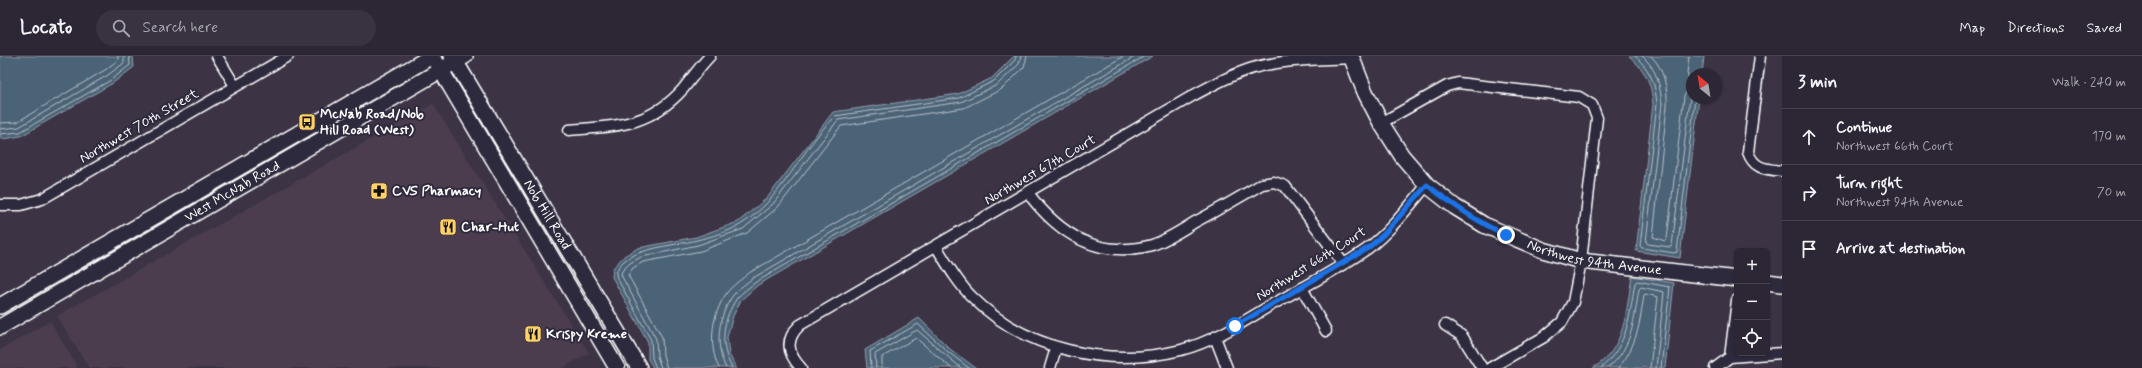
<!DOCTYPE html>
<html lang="en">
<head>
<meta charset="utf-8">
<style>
  body { margin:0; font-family:Mynerve,sans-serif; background:#393240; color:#f1f3f6 }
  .controls { position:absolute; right:12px; bottom:12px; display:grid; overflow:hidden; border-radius:6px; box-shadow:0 1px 3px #0004 }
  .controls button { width:36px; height:36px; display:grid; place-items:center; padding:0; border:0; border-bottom:1px solid #48434f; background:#2d2634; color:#f1f3f6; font:20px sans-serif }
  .compass { position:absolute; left:1686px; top:12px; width:36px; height:36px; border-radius:50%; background:#2d2634; box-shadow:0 1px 3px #0004; rotate:330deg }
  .stop { position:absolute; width:12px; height:12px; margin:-9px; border:3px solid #1a73e8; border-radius:50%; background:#fff }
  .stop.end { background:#1a73e8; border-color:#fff; box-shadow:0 1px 4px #0008 }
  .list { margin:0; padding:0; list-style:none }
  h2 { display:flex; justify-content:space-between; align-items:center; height:52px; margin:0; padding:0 16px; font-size:17px }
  h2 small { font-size:13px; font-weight:400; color:#a7a5ac }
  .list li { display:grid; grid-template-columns:26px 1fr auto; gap:12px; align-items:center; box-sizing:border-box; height:56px; padding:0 16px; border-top:1px solid #48434f }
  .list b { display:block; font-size:15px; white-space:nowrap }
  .list p { margin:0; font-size:13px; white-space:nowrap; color:#a7a5ac }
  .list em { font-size:13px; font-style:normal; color:#a7a5ac }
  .icon { flex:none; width:22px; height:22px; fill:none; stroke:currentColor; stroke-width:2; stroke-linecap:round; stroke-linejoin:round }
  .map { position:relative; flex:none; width:1782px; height:312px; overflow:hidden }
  header { display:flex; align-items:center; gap:24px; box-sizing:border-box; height:56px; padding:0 20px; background:#2d2634; border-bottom:1px solid #48434f }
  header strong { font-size:19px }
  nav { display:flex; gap:22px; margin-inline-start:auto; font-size:14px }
  .search { width:280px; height:36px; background:#393240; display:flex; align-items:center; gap:10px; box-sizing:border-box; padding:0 14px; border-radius:22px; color:#a7a5ac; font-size:15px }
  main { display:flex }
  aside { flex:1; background:#2d2634 }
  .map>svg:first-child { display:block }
  .built { fill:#4c3e4e }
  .water { fill:#4c6377; stroke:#94a1ad }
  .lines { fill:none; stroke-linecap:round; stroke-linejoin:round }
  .shore { stroke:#b7c1c9; stroke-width:1 }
  .street-casing { stroke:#fff; stroke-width:13 }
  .secondary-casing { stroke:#fff; stroke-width:18 }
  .street { stroke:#2f2a3d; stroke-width:10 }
  .secondary { stroke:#2f2a3d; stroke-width:15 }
  .route { stroke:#1a73e8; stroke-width:5 }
  .labels { text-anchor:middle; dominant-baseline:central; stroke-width:4; stroke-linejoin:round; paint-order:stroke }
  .poi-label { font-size:14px; font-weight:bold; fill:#fff; stroke:#2f2a3d; text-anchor:start }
  .street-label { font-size:14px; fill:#fff; stroke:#2f2a3d }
</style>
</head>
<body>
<header>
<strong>Locato</strong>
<div class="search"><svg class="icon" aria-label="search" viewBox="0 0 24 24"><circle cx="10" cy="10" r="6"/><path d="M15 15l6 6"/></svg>Search here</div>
<nav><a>Map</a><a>Directions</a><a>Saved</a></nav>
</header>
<main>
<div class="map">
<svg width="1782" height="312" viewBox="0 0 1782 312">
  <rect width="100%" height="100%" fill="#3c3345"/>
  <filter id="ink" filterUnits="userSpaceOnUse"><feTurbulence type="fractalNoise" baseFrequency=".025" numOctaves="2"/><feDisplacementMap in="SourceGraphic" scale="8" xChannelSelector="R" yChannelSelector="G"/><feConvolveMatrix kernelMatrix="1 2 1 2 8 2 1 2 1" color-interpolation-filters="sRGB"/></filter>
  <g filter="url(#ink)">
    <!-- built -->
    <g class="built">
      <polygon points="433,48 589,297 563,312 89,312 57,260"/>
      <polygon points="50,265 78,312 0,312 0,294"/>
    </g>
    <!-- water -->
    <g class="water">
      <polygon points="0,0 133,0 134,11 113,27 21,80 4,83 0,81"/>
      <polygon points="1014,0 1153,0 758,229 741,244 733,260 727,281 729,298 736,312 653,312 648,303 648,286 612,221 613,212 624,200 638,192 696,181 738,166 767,142 833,56 958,38 992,22"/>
      <path d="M1629 0H1704L1702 18H1692V42H1699L1680 202 1636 195 1653 48C1651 25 1646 16 1629 0Z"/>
      <path d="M1632 220 1674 227 1665 312H1593C1626 293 1626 254 1632 220Z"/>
      <polygon points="919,262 950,293 976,312 867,312 865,294"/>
    </g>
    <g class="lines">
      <!-- shore -->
      <g class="shore">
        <path d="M1635 0C1651 15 1655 26 1657 48L1640 190 1642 192 1674 197 1677 196 1695 42"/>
        <path d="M1642 0C1657 13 1660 29 1662 48L1646 186 1648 188 1670 191 1672 190 1690 42 1692 37"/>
        <path d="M1651 0C1664 12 1668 33 1667 50L1653 181 1665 185 1667 183 1684 40 1691 29 1687 17 1689 0"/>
        <polyline points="0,67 17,66 105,14 118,4 118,0"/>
        <polyline points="0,73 19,71 108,19 124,7 124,0"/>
        <polyline points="0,78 20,76 111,24 130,9 129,0"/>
        <path d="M656 312 652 302 651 284 616 220C617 192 676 190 697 184 710 181 728 176 740 169 782 144 801 93 835 60L959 42 994 25 1015 4 1016 0"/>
        <polyline points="661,312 657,300 656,283 621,219 622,215 630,207 641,201 698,189 743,173 773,148 838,64 961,46 997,29 1019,8 1021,0"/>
        <polyline points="667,312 663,299 662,281 628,219 633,212 643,206 701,195 747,177 778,151 841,70 964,52 1002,33 1024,11 1027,0"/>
        <path d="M719 312C707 289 712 253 730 233 736 227 743 222 749 217L1124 0"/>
        <path d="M726 312C714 289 718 259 734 238 739 232 747 227 753 222L1136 0"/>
        <path d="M732 312C719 289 722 264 737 242 742 236 750 231 756 226L1145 0"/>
        <polyline points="871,312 870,295 918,268 948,296 969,312"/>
        <polyline points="876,312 875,298 917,274 961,312"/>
        <polyline points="882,312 882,301 916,282 951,312"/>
        <path d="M1601 312C1629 288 1629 261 1635 227L1637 225 1670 231 1661 312"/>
        <path d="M1608 312C1633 292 1634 262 1639 233L1641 231 1664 236 1656 312"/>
        <path d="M1618 312C1637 291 1640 266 1644 239L1646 238 1658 241 1650 312"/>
      </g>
      <defs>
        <g id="street">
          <polyline points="217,0 235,30"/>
          <path d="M1760 0 1748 96C1754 113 1765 113 1782 115"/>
          <polyline points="1381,67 1447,30 1458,27 1579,41 1592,49 1597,62 1581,205 1573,246 1562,266 1544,281 1490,312"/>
          <path d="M569 74C616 70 649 71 683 33 692 22 700 10 710 0"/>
          <path d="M1028 137C1059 178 1098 204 1152 189 1167 184 1182 174 1195 166 1218 154 1240 141 1262 128L1274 126 1285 130 1343 207"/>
          <polyline points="0,149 21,149 42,143 288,0"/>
          <path d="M936 190C947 208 957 226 971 240 1026 295 1108 312 1181 294 1215 285 1244 265 1273 248 1305 231 1338 213 1367 193 1390 176 1409 150 1427 129"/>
          <polyline points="1302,232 1326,275"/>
          <polyline points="1445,269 1462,280 1482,312"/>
          <polyline points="1215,281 1227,312"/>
          <polyline points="1730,301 1737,244"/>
          <path d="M801 312C787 297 785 283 800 269L1194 39C1213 29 1232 18 1253 12 1284 3 1320 4 1352 2"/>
          <polyline points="1050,312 1056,292"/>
          <polyline points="1715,312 1730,301 1782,297"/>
        </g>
        <g id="secondary">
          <path id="s1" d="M452 0 639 312"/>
          <path id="s2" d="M1351 0 1365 36 1381 67 1402 100 1427 129 1455 151 1484 169 1543 194 1581 205 1737 223"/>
          <polyline points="436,6 617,312"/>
          <polyline points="1767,226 1782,228"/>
          <polyline points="0,250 432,0"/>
          <path id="s3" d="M0 271 465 0"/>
        </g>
      </defs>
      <!-- street casing -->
      <use href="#street" class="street-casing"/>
      <!-- secondary casing -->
      <use href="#secondary" class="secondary-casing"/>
      <!-- street -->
      <use href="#street" class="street"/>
      <!-- secondary -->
      <use href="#secondary" class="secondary"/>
    </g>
  </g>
  <g class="lines" filter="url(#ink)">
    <!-- route -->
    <path class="route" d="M1235 270 1368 192 1384 178 1427 129C1452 148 1477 166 1506 179"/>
  </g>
  <!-- icons -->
  <defs>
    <symbol id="bus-square" viewBox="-11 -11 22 22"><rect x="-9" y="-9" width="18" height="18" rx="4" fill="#ffd166" stroke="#2f2a3d"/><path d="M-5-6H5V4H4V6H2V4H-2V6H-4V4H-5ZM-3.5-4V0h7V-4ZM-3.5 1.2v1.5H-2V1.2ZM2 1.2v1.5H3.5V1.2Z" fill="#111"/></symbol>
    <symbol id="pharmacy-square" viewBox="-11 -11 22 22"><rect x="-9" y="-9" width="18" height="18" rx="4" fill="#ffd166" stroke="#2f2a3d"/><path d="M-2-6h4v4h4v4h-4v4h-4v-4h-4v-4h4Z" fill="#111"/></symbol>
    <symbol id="restaurant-square" viewBox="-11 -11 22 22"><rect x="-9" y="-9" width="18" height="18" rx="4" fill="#ffd166" stroke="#2f2a3d"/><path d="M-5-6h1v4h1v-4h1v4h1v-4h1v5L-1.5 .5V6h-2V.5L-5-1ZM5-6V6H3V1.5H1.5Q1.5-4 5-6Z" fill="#111"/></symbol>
  </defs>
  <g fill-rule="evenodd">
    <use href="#bus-square" x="297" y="56" width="20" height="20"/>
    <use href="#pharmacy-square" x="369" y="125" width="20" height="20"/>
    <use href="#restaurant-square" x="438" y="161" width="20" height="20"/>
    <use href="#restaurant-square" x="523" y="268" width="20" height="20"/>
  </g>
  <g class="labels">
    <!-- poi labels -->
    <g class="poi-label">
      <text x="320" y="58">McNab Road/Nob<tspan x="320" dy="16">Hill Road (West)</tspan></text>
      <text x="392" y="135">CVS Pharmacy</text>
      <text x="461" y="171">Char-Hut</text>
      <text x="546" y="278">Krispy Kreme</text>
    </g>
    <!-- street labels -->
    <g class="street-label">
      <text transform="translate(139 70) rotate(-30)">Northwest 70th Street</text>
      <text transform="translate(1040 114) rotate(-30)">Northwest 67th Court</text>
      <text stroke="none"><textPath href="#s3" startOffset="269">West McNab Road</textPath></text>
      <text stroke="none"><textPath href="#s1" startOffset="185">Nob Hill Road</textPath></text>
      <text stroke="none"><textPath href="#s2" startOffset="337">Northwest 94th Avenue</textPath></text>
      <text transform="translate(1311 208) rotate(-32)">Northwest 66th Court</text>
    </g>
  </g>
</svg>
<div class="controls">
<button>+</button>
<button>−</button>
<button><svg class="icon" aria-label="locate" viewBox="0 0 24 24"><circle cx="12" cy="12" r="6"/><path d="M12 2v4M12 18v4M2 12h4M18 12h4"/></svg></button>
</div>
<svg class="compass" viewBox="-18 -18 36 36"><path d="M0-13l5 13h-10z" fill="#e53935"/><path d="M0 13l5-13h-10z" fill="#a7a5ac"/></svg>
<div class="stop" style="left:1235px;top:270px"></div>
<div class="stop end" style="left:1506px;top:179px"></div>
</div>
<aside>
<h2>3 min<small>Walk · 240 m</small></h2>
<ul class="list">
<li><svg class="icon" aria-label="ahead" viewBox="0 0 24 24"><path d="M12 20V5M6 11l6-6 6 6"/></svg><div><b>Continue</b><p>Northwest 66th Court</p></div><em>170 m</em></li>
<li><svg class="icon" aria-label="right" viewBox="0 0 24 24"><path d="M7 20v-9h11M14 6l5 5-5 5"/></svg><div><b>Turn right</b><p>Northwest 94th Avenue</p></div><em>70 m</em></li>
<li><svg class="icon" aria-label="arrive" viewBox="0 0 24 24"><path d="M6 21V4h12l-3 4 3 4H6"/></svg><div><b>Arrive at destination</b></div></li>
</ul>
</aside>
</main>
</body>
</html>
